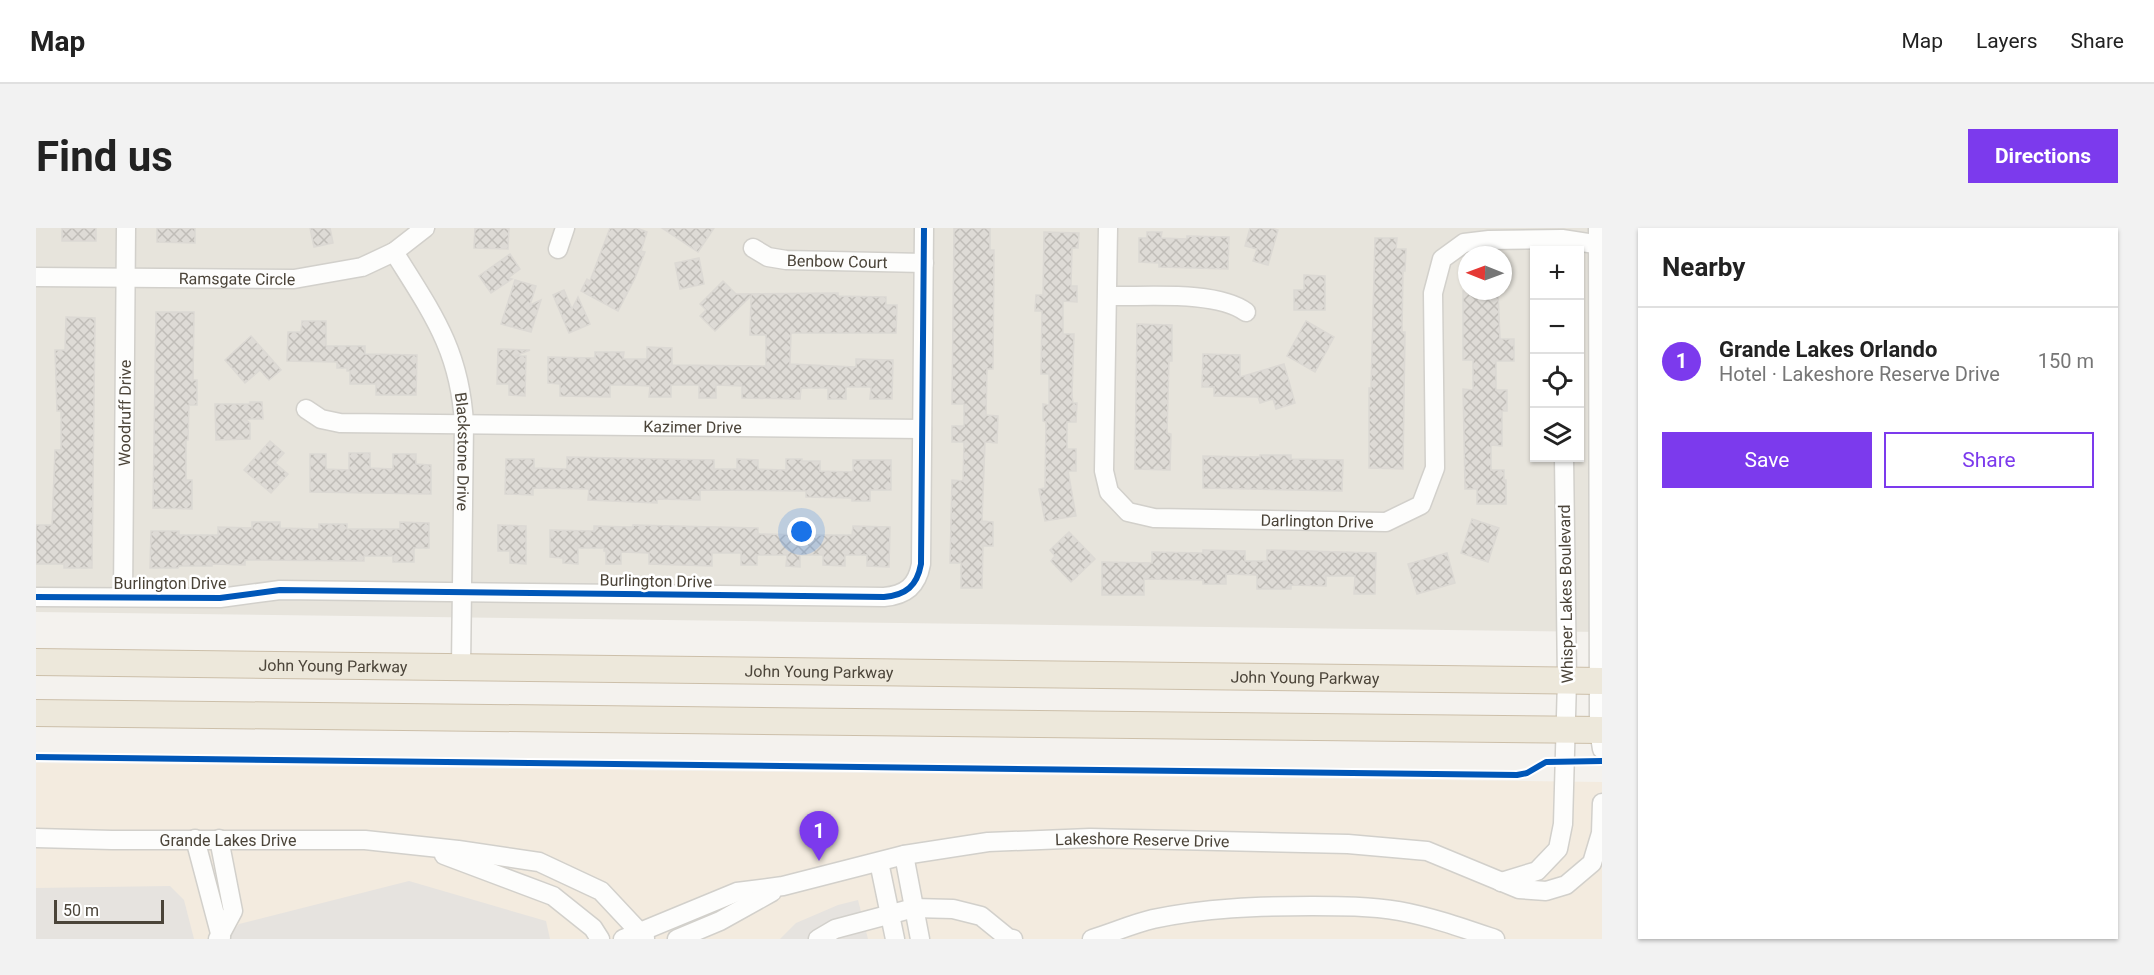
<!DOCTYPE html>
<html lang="en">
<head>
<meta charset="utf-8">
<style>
  body { margin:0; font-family:Roboto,sans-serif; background:#f2f2f2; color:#222 }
  .controls { position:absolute; right:18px; top:18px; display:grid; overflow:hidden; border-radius:0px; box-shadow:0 2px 4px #0004 }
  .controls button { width:54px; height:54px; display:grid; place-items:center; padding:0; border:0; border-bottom:2px solid #e0e0e0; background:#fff; color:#222; font:30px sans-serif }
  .compass { position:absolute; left:1422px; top:18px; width:54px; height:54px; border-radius:50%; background:#fff; box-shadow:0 2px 4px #0004; rotate:271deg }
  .scale { position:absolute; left:18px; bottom:15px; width:110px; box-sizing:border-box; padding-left:6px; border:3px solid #4b4439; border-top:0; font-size:16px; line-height:21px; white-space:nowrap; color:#4b4439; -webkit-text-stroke:4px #fff; paint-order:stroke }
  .you { position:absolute; left:766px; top:304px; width:21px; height:21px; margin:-15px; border:4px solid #fff; border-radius:50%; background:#1a73e8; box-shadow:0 0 0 9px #1a73e833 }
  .badge { display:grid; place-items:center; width:39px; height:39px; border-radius:50%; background:#7c3aed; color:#fff; font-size:20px; font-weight:700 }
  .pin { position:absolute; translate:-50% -50px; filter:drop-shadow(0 2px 3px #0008) }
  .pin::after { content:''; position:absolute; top:32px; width:21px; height:18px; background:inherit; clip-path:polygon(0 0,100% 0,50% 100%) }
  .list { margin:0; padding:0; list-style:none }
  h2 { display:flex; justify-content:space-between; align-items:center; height:78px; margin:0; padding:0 24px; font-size:26px }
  h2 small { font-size:20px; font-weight:400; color:#767676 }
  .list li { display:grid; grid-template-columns:39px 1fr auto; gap:18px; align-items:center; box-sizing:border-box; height:108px; padding:0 24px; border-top:2px solid #e0e0e0 }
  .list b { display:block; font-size:22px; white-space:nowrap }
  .list p { margin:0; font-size:20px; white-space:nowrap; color:#767676 }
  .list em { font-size:20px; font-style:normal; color:#767676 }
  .actions { display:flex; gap:12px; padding:18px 24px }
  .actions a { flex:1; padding:14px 0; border:2px solid #7c3aed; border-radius:0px; text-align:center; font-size:21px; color:#7c3aed }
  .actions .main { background:#7c3aed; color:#fff }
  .icon { flex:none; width:33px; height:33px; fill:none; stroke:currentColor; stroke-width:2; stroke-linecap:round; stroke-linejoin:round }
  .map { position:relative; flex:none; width:1566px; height:711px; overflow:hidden; border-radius:0px }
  header { display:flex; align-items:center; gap:36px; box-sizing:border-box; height:84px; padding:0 30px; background:#fff; border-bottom:2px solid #e0e0e0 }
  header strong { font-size:28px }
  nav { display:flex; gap:33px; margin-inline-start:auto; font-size:21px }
  .intro { display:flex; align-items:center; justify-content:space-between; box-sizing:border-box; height:144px; padding:0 36px }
  h1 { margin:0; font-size:42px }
  .button { padding:15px 27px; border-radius:0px; background:#7c3aed; color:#fff; font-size:21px; font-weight:700 }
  main { display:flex; gap:36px; padding:0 36px }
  aside { flex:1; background:#fff; border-radius:0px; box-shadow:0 2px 4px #0004 }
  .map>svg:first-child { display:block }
  .residential { fill:#e7e4dc; fill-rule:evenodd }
  .commercial { fill:#f3ebdf }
  .parking { fill:#e6e3df }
  .building { fill:url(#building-cross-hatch); stroke:#dcd9d4; stroke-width:1.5 }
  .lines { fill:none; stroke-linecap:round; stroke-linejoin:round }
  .minor-casing { stroke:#d2d0cb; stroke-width:21 }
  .highway-casing { stroke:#ccbfa9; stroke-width:28 }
  .minor { stroke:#fdfdfc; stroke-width:18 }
  .highway { stroke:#ede8db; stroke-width:26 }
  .cycleway-casing { stroke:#fff; stroke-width:10 }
  .cycleway { stroke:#0057b8; stroke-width:6 }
  .labels { text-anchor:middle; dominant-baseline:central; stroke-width:5; stroke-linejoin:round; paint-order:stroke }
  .street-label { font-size:16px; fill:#4b4439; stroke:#fff }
</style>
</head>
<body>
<header>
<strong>Map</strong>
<nav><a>Map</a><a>Layers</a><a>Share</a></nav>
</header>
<div class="intro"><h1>Find us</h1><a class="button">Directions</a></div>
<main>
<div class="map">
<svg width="1566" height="711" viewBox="0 0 1566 711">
  <defs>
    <pattern id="building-cross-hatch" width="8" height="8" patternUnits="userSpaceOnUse" patternTransform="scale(1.5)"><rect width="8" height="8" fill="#dedbd6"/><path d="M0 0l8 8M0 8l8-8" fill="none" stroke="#c0bdb8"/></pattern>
  </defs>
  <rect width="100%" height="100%" fill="#f4f2ee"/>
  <!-- residential -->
  <path class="residential" d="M0 0H1566V404L0 384ZM1498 22H1544V230H1498ZM1431 27H1467V63H1431Z"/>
  <!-- commercial -->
  <polygon class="commercial" points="0,535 1566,554 1566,711 0,711"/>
  <!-- parking -->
  <g class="parking">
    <polygon points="373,653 510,693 514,711 191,711 203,696"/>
    <polygon points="134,658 148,672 158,711 0,711 0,660"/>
    <polygon points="822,672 832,711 744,711 760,695 802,677"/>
  </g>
  <!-- building -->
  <g class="building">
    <rect x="26" y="0" width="34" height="13"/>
    <polygon points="121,0 159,0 159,15 121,14"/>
    <polygon points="274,0 294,0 297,15 278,19"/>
    <polygon points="439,0 473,0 472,21 438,20"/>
    <polygon points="574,0 601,0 611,4 605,23 609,24 599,50 582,83 545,63 551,51 554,53"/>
    <polygon points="626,0 678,0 662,24"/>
    <polygon points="918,0 954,0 954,22 958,22 957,141 951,141 950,187 962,188 961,215 949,214 946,293 957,294 957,318 947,318 946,360 925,360 925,335 914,335 916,252 927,253 928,214 916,214 916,198 928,198 928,176 916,176"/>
    <polygon points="1214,0 1235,0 1242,2 1232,37 1217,33 1221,21 1209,18"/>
    <polygon points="1008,4 1043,5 1042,20 1036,20 1035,58 1041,58 1041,74 1027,73 1027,106 1038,106 1036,167 1037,175 1041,175 1040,194 1031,194 1031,221 1040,221 1040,243 1032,243 1040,288 1009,293 1003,261 1009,260 1010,194 1007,193 1007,176 1013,177 1013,146 1005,146 1006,83 999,83 1000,67 1007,67"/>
    <polygon points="1111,4 1126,4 1125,10 1151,11 1151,8 1193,9 1192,41 1123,39 1123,35 1103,34 1103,10 1111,10"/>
    <polygon points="1339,10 1361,10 1360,21 1370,21 1369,43 1367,43 1366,104 1369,104 1367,241 1333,240 1333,160 1335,160"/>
    <polygon points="474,26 484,41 472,50 476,51 455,65 443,48"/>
    <polygon points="663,30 668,56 644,61 639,35"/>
    <polygon points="1268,47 1289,48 1289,82 1258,82 1258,62 1268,62"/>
    <polygon points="479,52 500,58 494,77 505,72 495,104 465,96"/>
    <polygon points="687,53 700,66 802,65 802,68 850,69 850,77 861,77 860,105 755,105 754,136 820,139 820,131 857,132 856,171 834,171 835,159 810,159 810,171 792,171 792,160 765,160 764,171 706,170 706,158 680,157 680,170 663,170 663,157 635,157 635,169 613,169 614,158 587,157 574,157 574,169 524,168 524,156 512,155 512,129 559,130 559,124 588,124 587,131 611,131 611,119 636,120 636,137 730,138 730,107 714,107 715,68 679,103 664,88 670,82 664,76"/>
    <polygon points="528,62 536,81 542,69 554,96 533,105 517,67"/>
    <polygon points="1427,63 1462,63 1464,111 1478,111 1478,133 1460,133 1460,162 1471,162 1471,183 1466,183 1466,218 1455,217 1455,242 1468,242 1468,252 1470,252 1470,276 1441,276 1441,261 1429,261 1427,161 1437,162 1437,132 1427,132"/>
    <polygon points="120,84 158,84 157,152 161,152 161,177 153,177 152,212 150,212 150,252 156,252 156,281 117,280"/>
    <polygon points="30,89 59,90 56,340 28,340 28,336 0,336 0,297 16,297 19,222 25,222 25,183 21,183 19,122 29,122"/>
    <polygon points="266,93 290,93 290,118 329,118 329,126 381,127 380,167 340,167 340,156 314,156 314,143 311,143 311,140 301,140 301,134 251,133 252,104 265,104"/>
    <polygon points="1270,93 1298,109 1279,144 1251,128"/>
    <polygon points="1101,96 1136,97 1136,133 1133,133 1131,205 1135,206 1134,242 1099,241"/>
    <polygon points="215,108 245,142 233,152 224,142 209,155 189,132"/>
    <polygon points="462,121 494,122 479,128 490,128 489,168 473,167 473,156 461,156"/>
    <polygon points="1167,126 1204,127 1204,149 1248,136 1259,175 1240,181 1237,171 1224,175 1222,169 1178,168 1178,159 1166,159"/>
    <polygon points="214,174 226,174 227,191 209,191 214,195 214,211 180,212 179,176 214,176"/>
    <polygon points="234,213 248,225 239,235 252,246 235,265 208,242"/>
    <polygon points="313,225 334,225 334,240 357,241 357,226 380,226 380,236 395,237 395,266 274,264 274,226 290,226 290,241 313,242"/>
    <polygon points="1224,227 1255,227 1255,231 1307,232 1306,263 1167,260 1167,228 1224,229"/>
    <polygon points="531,229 678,232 678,241 701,241 701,231 722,232 722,241 750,242 750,231 766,231 766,233 784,233 784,243 817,244 817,232 855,232 855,262 834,262 834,273 816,273 816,270 770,269 770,263 664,262 664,272 621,271 621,275 552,272 553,261 497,260 497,267 469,266 470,231 498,231 498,240 531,241"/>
    <polygon points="1436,291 1463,300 1452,334 1425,325"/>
    <polygon points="216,294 244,294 244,300 283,301 283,296 311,296 311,301 364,301 364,294 393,295 393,320 378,320 378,334 357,334 357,328 328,328 328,333 209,332 209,337 176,336 176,338 143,338 142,340 114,340 115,303 143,303 143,307 182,307 182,299 216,300"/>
    <polygon points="462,297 490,298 490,336 474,335 474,323 462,323"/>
    <polygon points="597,297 722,300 722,306 771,307 816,307 817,298 854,299 853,339 831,338 831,327 809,327 809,338 787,337 787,327 764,327 764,339 750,338 751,327 721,327 721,337 705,337 705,325 676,325 676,338 613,336 613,325 585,324 585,336 570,336 570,323 568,323 568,320 542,320 542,336 527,335 527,330 514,329 514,302 558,303 558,298 597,299"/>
    <polygon points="1033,304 1059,331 1035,354 1015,333 1019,328 1014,322"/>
    <polygon points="1167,322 1209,323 1209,333 1231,333 1231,322 1340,325 1339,366 1318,366 1319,348 1290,348 1290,358 1255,357 1255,361 1221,361 1221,347 1190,346 1190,356 1167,356 1167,352 1108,351 1108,367 1066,367 1066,334 1116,335 1116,324 1167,325"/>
    <polygon points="1411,325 1419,355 1381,366 1372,336"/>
  </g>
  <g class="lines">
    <defs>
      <g id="minor">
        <path id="s1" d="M1072 0 1068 243 1073 264 1092 284 1118 290 1350 294 1385 277 1399 240 1397 65 1406 31 1428 15 1453 12 1526 11 1566 17"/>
        <polyline points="1562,0 1563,502 1566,521"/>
        <path id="s2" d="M717 20 732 29 750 32 888 35"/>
        <polyline points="522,21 529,0"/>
        <path id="s3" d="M358 24C396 85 424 122 428 196L425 439"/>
        <path id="s4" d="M0 49 258 51 326 39 358 24 389 0"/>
        <path d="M1072 68C1109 69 1180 62 1210 84"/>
        <path id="s5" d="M270 181 285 191 304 195 886 201"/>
        <path d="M0 369 184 370 244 362 848 369C870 367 881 358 885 336L888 0"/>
        <path id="s6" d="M87 369 90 0"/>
        <path id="s7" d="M0 610 76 612H329L422 622 503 634 565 663 609 710"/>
        <polyline points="159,611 185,709"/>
        <polyline points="408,627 517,668 557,700 564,711"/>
        <polyline points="868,627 884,711"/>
        <polyline points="843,634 859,711"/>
        <polyline points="1465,654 1501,643 1522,621 1527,596 1531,452 1528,230"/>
        <polyline points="182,711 197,683 183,611"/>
        <path id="s8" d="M587 711 701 664 747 658 868 627 952 614 1054 610 1312 616 1391 623 1483 661 1510 663 1530 657 1556 635 1565 605 1566 575"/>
        <polyline points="641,711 684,693 736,664"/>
        <polyline points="782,711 799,701 878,680 917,681 945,688 972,710 977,711"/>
        <path d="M1056 711C1076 705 1096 696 1117 691 1169 680 1222 678 1276 678 1304 678 1334 678 1363 683 1396 689 1427 700 1459 711"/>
      </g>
      <g id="highway">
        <path id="s9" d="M0 434 1566 453"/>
        <polyline points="0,485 1566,502"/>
      </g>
    </defs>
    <!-- minor casing -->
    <use href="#minor" class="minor-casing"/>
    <!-- highway casing -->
    <use href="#highway" class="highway-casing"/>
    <!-- minor -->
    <use href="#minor" class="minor"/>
    <!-- highway -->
    <use href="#highway" class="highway"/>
    <defs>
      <g id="cycleway">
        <path d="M0 369 184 370 244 362 848 369C870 367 881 358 885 336L888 0"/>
        <polyline points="0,529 1481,547 1491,545 1510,534 1566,533"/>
      </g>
    </defs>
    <!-- cycleway casing -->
    <use href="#cycleway" class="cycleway-casing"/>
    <!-- cycleway -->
    <use href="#cycleway" class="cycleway"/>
  </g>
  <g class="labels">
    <!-- street labels -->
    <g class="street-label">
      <text stroke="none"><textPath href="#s2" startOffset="87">Benbow Court</textPath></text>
      <text stroke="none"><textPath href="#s4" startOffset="201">Ramsgate Circle</textPath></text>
      <text stroke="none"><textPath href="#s6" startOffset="184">Woodruff Drive</textPath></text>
      <text stroke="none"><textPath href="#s5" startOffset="390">Kazimer Drive</textPath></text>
      <text stroke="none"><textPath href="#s3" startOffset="216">Blackstone Drive</textPath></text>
      <text stroke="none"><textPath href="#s1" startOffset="482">Darlington Drive</textPath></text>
      <text transform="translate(620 353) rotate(1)">Burlington Drive</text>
      <text x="134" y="355">Burlington Drive</text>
      <text transform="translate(1530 366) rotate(-91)">Whisper Lakes Boulevard</text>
      <text stroke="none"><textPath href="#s9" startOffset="297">John Young Parkway</textPath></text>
      <text stroke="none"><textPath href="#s9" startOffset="783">John Young Parkway</textPath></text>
      <text stroke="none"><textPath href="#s9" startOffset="1269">John Young Parkway</textPath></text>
      <text stroke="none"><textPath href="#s7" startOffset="192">Grande Lakes Drive</textPath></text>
      <text stroke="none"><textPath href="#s8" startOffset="534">Lakeshore Reserve Drive</textPath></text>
    </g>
  </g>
</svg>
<div class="controls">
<button>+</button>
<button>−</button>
<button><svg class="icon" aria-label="locate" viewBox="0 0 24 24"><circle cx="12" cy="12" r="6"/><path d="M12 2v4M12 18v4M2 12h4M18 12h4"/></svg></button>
<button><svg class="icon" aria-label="layers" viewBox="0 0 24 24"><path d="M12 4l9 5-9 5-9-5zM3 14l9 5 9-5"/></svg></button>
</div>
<svg class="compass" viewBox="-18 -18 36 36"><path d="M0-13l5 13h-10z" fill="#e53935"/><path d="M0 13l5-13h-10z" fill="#767676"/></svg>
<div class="scale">50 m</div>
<div class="you"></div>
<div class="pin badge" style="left:783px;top:633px">1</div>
</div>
<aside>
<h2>Nearby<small></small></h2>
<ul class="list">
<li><span class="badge">1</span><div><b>Grande Lakes Orlando</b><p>Hotel · Lakeshore Reserve Drive</p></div><em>150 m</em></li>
</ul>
<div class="actions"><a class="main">Save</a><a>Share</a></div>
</aside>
</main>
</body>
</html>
